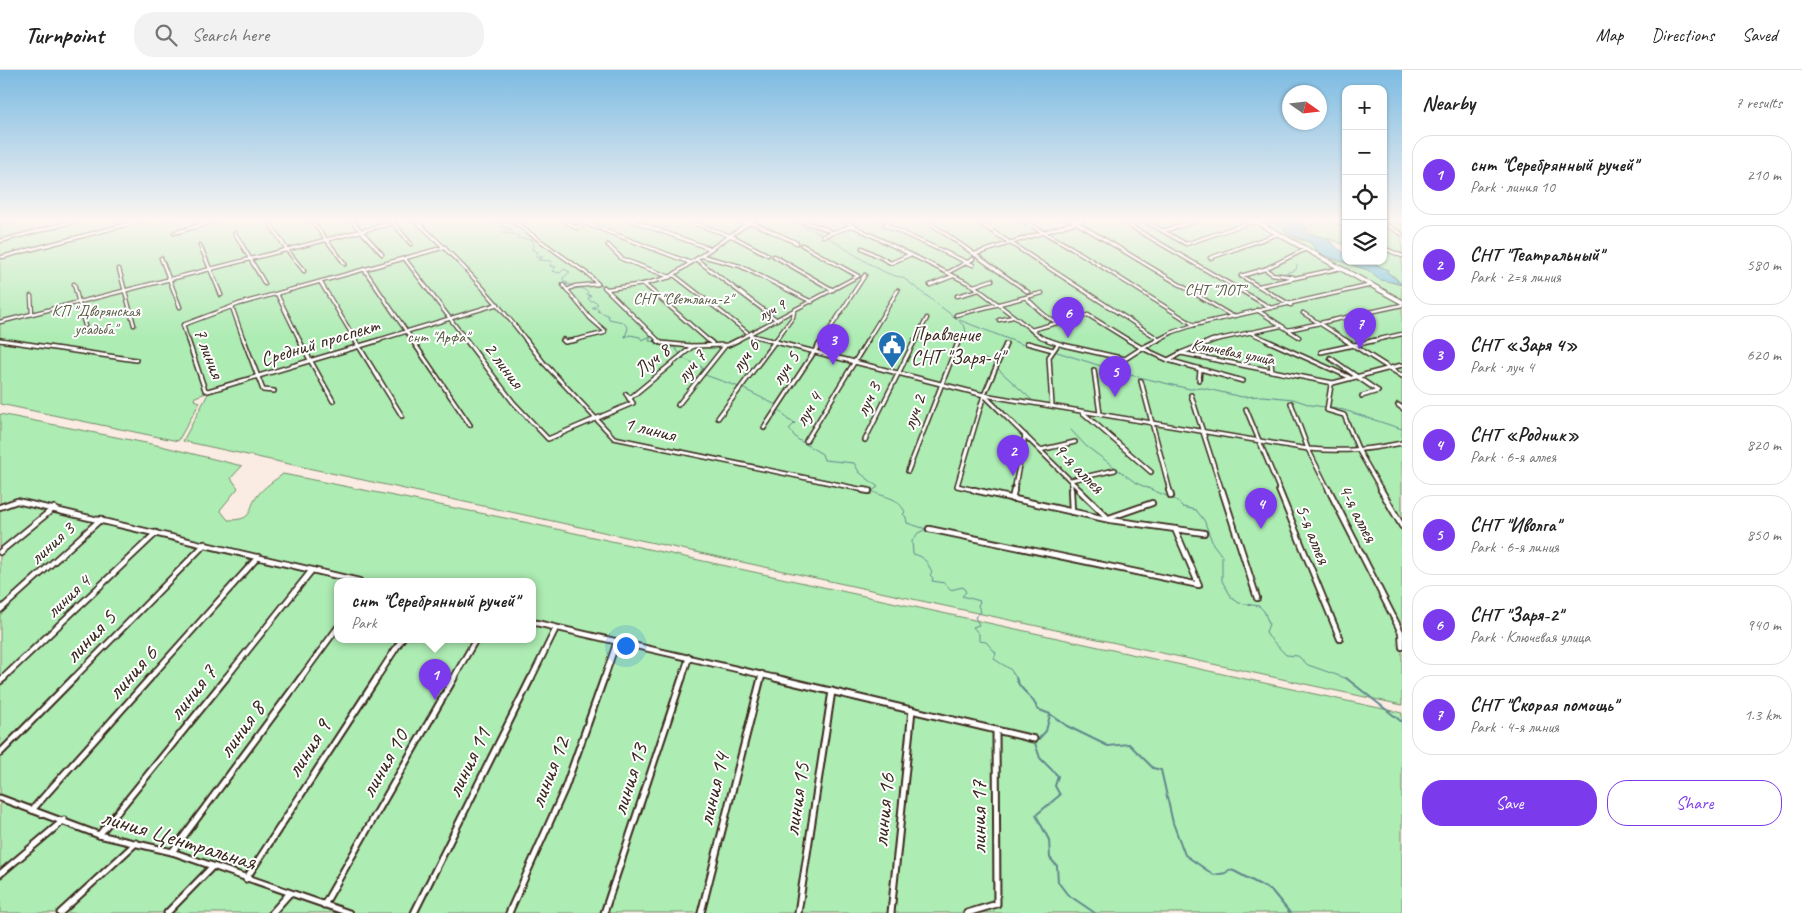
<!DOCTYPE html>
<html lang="en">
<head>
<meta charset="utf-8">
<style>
  body { margin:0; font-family:Caveat,sans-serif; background:#f2f2f2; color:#222 }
  .controls { position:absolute; right:15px; top:15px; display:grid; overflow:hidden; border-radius:10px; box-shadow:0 1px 4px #0004 }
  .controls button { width:45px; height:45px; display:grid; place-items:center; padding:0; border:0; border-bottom:1px solid #e0e0e0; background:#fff; color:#222; font:25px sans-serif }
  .compass { position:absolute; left:1282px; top:15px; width:45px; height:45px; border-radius:50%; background:#fff; box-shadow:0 1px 4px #0004; rotate:104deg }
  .you { position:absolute; left:625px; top:575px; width:18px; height:18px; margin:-12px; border:4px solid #fff; border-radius:50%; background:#1a73e8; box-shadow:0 0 0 8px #1a73e833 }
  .badge { display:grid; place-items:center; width:32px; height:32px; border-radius:50%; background:#7c3aed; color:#fff; font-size:16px; font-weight:700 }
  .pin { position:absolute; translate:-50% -41px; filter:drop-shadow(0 1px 2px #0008) }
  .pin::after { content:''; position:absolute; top:26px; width:18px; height:15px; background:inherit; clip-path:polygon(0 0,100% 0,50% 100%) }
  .popup { position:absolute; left:334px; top:508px; width:202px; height:65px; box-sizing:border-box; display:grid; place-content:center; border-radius:10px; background:#fff; filter:drop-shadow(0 1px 4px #0005); font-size:16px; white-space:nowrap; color:#767676 }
  .popup b { font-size:19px; color:#222 }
  .popup::after { content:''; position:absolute; left:50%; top:100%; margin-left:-10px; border:10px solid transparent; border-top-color:#fff }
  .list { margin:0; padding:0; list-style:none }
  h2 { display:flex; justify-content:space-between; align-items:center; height:65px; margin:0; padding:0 20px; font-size:21px }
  h2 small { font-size:16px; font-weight:400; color:#767676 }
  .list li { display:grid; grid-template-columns:32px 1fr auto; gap:15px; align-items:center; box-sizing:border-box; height:80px; margin:0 10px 10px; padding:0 10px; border:1px solid #e0e0e0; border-radius:20px }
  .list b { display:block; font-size:19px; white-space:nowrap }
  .list p { margin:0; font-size:16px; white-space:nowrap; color:#767676 }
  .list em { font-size:16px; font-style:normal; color:#767676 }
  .actions { display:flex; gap:10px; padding:15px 20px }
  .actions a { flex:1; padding:11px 0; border:1px solid #7c3aed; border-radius:20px; text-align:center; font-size:18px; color:#7c3aed }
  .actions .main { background:#7c3aed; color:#fff }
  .icon { flex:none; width:28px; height:28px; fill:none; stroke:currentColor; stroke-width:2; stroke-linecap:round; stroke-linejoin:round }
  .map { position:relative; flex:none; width:1402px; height:843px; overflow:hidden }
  header { display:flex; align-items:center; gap:30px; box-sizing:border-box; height:70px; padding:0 25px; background:#fff; border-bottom:1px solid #e0e0e0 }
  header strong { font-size:24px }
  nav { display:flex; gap:28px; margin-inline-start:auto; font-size:18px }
  .search { width:350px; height:45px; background:#f2f2f2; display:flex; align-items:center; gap:12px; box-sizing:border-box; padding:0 18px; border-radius:20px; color:#767676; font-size:19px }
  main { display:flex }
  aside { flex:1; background:#fff }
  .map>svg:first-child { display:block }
  .green { fill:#adecb3; stroke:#748b68; fill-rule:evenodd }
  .water { fill:#7ac6d9; stroke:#61888e }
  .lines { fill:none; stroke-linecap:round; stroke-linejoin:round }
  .stream-far1 { stroke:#61888e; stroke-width:1 }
  .stream { stroke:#61888e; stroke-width:2 }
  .street-far3-casing { stroke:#3b2a1e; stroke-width:5 }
  .street-far2-casing { stroke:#3b2a1e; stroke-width:6 }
  .street-far1-casing { stroke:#3b2a1e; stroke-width:8 }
  .street-casing { stroke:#3b2a1e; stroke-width:9 }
  .secondary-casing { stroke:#3b2a1e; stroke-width:6 }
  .street-far3 { stroke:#fff; stroke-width:2.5 }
  .street-far2 { stroke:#fff; stroke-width:3 }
  .street-far1 { stroke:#fff; stroke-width:4.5 }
  .street { stroke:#fff; stroke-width:5 }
  .secondary { stroke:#fff; stroke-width:4 }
  .labels { text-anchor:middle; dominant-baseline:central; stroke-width:4; stroke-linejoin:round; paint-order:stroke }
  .far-park-label { font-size:16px; fill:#585a43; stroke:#fff }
  .far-street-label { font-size:16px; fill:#3b2a1e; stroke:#fff }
  .poi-label { font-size:20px; fill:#3b2a1e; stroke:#fff; text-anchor:start }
  .street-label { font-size:20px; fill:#3b2a1e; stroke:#fff }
  .near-street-label { font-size:24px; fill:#3b2a1e; stroke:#fff }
</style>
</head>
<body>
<header>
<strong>Turnpoint</strong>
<div class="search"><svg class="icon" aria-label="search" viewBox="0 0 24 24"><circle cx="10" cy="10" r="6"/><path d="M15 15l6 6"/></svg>Search here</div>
<nav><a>Map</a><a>Directions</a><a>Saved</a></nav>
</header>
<main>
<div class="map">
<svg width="1402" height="843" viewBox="0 0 1402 843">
  <rect width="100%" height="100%" fill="#faebe3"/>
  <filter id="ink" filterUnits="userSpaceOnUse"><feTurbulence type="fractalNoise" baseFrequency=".02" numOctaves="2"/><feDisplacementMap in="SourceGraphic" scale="10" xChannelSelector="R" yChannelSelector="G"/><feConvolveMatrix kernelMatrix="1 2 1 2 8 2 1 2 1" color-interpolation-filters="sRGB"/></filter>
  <g filter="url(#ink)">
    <!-- green -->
    <g class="green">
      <polygon points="0,150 1253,150 1329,191 1329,188 1368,200 1377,208 1401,215 1395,207 1386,202 1388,200 1368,191 1383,191 1383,150 1396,150 1402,154 1402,635 183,371 209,322 195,327 194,330 200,332 178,371 0,334 0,154 5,152 0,152"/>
      <polygon points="1258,150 1269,150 1279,154 1294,168 1310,172 1320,184 1324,185 1318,184"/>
      <path d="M1294 150H1307L1314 157 1312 154 1318 153 1314 150H1346V176C1336 170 1324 168 1312 165L1313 162 1306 159 1304 153Z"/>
      <path d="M0 344 161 376 242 396 231 408 238 418 220 440 228 450C256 450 246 440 258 425 264 417 275 410 283 404L510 449 1402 643V843H0ZM338 511H532V569H338Z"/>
    </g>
    <!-- water -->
    <path class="water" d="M1269 150C1281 150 1297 147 1307 156L1305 162C1312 165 1324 166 1330 171 1336 176 1337 179 1346 184V191H1368L1388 200 1387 202 1402 214 1381 210 1368 200 1320 184 1310 172 1287 164 1282 156Z"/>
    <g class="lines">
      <!-- stream-far1 -->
      <g class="stream-far1">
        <polyline points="486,150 485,152 500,152 502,157 512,159 502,163 518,165 517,168 533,170 534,178 531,179 538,182 535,187 543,187 538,190 552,191 550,196 556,197 552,201 560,203 564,199 570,202 563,208 564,212 568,213 565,215 570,214 572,216"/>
        <path d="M789 150C800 155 811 159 822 164 841 174 883 207 902 207L957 249 1021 274 1043 279"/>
        <polyline points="1282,204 1296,200 1297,195"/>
        <polyline points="573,219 581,218 588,222 586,224 591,226 588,228 590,231 595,231 598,234 592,238 598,238 599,240 597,241 608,245 609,249 623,252 628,258 625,267 630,265 640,267 642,270 651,266 649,271 659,272 656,274 662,275 663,278 674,277 680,284 678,286"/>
        <polyline points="959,251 965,257 966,265"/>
        <polyline points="1054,281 1126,304 1190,319 1203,318 1242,327 1263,326 1293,329 1311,335 1344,340 1402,359"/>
        <polyline points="682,288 702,297 702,303"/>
        <polyline points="984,288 994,294"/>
        <polyline points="997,298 1034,332"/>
        <polyline points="705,305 739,317"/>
        <polyline points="744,319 776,335"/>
        <path d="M779 339 788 350 795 353 789 359 797 369 822 384 824 390 854 393 859 402 878 417 872 421C886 429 896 425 905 442L903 444 906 447 907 453 926 459 918 463 912 471 913 484C924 486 927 492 932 502L930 505 933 508 932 511 945 513 950 520 963 517 966 522 962 526 980 531 978 536 981 542 975 547 979 555 973 557 979 564V571L986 572 996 583 994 589 1010 599 1017 609"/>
        <polyline points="1071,360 1086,376 1136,413 1176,430 1183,437 1196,440 1204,450 1213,474 1222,486 1222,511 1232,528 1239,533 1259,536 1264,541 1269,554 1266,562 1268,566 1286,585 1298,586 1308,595 1348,609"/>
      </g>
      <!-- stream -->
      <g class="stream">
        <path d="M1016 608C1019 621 1035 626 1037 639L1050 644 1067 656 1108 676 1129 674 1153 698 1161 700 1173 753 1185 785 1214 805 1226 803 1229 800 1234 801 1272 821 1290 843"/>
        <polyline points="1346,608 1402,652"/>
        <polyline points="1050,645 1046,661 1035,673 1040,688 1058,706 1055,716 1060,725 1036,745 1049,770 1050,788 1057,796 1058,812 1067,824 1095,843"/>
      </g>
      <defs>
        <g id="street-far3">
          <polyline points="268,150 287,180 304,201"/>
          <polyline points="311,150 345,194"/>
          <polyline points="351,150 382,184"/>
          <polyline points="391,150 411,174"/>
          <path d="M415 150C456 187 493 227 527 271"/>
          <polyline points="511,150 589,205 598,214"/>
          <polyline points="564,150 576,158 594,150"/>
          <polyline points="630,150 711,179"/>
          <polyline points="684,150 734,167 768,185"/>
          <polyline points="737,150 748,154"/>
          <polyline points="797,150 824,158 833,163"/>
          <polyline points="841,150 974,216 1041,267 1051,271"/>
          <polyline points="889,150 891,151 885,155 973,195"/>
          <polyline points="926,150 1028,222"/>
          <polyline points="975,150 1157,268"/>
          <polyline points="1021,150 1072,178 1194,255"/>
          <polyline points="1072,150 1232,246"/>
          <polyline points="1120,150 1271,238"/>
          <polyline points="1143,150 1186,174 1254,151"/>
          <polyline points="1336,150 1346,156"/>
          <polyline points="1398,150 1402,152"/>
          <polyline points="751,152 797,173"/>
          <polyline points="7,153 17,150"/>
          <polyline points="1383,153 1402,164"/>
          <polyline points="590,155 691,193"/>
          <polyline points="1163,161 1199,150"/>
          <polyline points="174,163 217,150"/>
          <polyline points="235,163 265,214"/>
          <polyline points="823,166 852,156"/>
          <polyline points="0,171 79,150"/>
          <polyline points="200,175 221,225"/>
          <polyline points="608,175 622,189 670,207"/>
          <polyline points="802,175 858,206"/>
          <polyline points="862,178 891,193 909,185"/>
          <polyline points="1383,178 1402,186"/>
          <polyline points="975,184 1083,150"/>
          <polyline points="702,186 740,196 812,232"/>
          <polyline points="774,186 833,220"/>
          <polyline points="2,187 144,150"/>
          <polyline points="161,188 180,237"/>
          <polyline points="1210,188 1278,164"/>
          <polyline points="405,189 467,271"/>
          <polyline points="697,190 777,250"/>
          <polyline points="119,199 134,255"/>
          <polyline points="364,199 413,271"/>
          <polyline points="1265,199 1272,204 1293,207"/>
          <polyline points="947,203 973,189"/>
          <polyline points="674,205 747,262"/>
          <polyline points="1241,206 1265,199 1306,179"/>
          <polyline points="1241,206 1291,235"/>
          <polyline points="321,213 356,271"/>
          <polyline points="74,214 85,256"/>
          <polyline points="644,214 709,271"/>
          <polyline points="563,215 590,248 605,261 604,263 570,271"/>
          <polyline points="930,215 953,206"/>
          <polyline points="974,216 992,210"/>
          <polyline points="1259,216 1341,198"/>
          <polyline points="604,217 659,271"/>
          <polyline points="607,219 644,214 670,207 753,150"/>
          <polyline points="567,220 575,216 598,214"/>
          <polyline points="277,224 300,271"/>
          <polyline points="31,226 32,244"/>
          <polyline points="957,226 979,220"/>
          <path d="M1026 228C1036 236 1048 252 1061 253 1069 253 1080 247 1088 245L1130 271"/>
          <polyline points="232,237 244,271"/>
          <polyline points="1257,240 1299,267"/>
          <polyline points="1303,243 1347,271"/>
          <polyline points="956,245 1042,223"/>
          <polyline points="999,250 1013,247"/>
          <polyline points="0,252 393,153"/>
          <polyline points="1031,260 1057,253"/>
          <polyline points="1288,260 1402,235"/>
          <polyline points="1249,262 1269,271"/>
          <polyline points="750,265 773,271"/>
          <polyline points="0,270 5,271"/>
          <polyline points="188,271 183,255 239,234 445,177"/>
          <polyline points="375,271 498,234"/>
          <polyline points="736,271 858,206"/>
          <polyline points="775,271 793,247 794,241"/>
          <polyline points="822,271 865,205"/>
          <polyline points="867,271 898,220"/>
          <polyline points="915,271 927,248"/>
          <polyline points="958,271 962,267"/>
          <polyline points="1156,271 1173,262 1194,255 1372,215"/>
          <polyline points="1210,271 1281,256"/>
          <polyline points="1371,271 1402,264"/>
        </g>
        <g id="street-far2">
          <polyline points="0,270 136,290"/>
          <polyline points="188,270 205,320 208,321 380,270"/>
          <polyline points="244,270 263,320 274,321"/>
          <polyline points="299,270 333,331"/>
          <polyline points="355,270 402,346"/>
          <polyline points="412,270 470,355"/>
          <polyline points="466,270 513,332 548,369 633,333 626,324"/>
          <polyline points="526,270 543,292 614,368 869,421"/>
          <polyline points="563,270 565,272 576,270"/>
          <polyline points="657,270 661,273 691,276"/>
          <polyline points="708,270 712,273"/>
          <path d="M768 270 984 325 1308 379C1345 382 1366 380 1402 373"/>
          <polyline points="1048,270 1063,275 1125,289 1142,278 1168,290 1181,283 1333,313"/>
          <polyline points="1128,270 1142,278 1158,270"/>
          <polyline points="1266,270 1349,307"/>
          <polyline points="1345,270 1402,306"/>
          <polyline points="1027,273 1053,280"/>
          <polyline points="692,276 728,275 738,270"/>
          <polyline points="1321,282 1377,270"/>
          <polyline points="1181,283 1214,270"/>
          <polyline points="1270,284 1272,301"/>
          <polyline points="1330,288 1378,321"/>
          <polyline points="1168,290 1243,311"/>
          <polyline points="1094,300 1100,344"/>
          <polyline points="1199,310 1200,300"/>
          <polyline points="1141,311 1170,421"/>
          <polyline points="984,325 1081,421"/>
          <polyline points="1191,325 1222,421"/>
          <polyline points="1362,326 1378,321"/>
          <polyline points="629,329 693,276"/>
          <polyline points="1291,333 1308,379 1329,421"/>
          <polyline points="678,335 725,276"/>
          <polyline points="1398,335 1402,338"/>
          <polyline points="1052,336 1049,287 1058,274"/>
          <polyline points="1246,339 1280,421"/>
          <polyline points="1082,342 1151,402"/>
          <polyline points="718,348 776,270"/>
          <polyline points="764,358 822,270"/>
          <polyline points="865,370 915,270"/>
          <polyline points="806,371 868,270"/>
          <polyline points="1040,380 1075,372"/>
          <polyline points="908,401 959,270"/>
          <polyline points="979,421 957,416 984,325 1006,274"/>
          <polyline points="1014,421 1025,365"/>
          <polyline points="1071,421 1071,410 1115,400"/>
          <polyline points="1382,421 1359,381 1344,345 1327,340 1331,315 1333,313 1402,295"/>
        </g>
        <g id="street-far1">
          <polyline points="863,420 869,421"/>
          <polyline points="974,420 1110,450 1204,463"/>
          <polyline points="1071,420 1072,442"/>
          <polyline points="1079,420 1110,450"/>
          <polyline points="1169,420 1171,426"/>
          <polyline points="1222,420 1257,528"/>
          <polyline points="1279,420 1340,569"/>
          <polyline points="1329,420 1401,562 1402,577"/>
          <polyline points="1381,420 1402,456"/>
          <polyline points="1012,429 1014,420"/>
          <polyline points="0,437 17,431 359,511"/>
          <polyline points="1109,448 1152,433"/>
          <polyline points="929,459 1199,515 1175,459"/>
          <polyline points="0,482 54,438"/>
          <polyline points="0,540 101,449"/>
          <polyline points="532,552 780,609"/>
          <polyline points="2,609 156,463"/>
          <polyline points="73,609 205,474"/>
          <polyline points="149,609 258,487"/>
          <polyline points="225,609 312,500"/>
          <polyline points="300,609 338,557"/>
          <polyline points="376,609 402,569"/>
          <polyline points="453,609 476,569"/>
          <polyline points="531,609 556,558"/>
          <polyline points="604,609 617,571"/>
          <polyline points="682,609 689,587"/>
          <polyline points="761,609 762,604"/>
        </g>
        <g id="street">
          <polyline points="775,608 1034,669"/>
          <polyline points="0,611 4,608"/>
          <polyline points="0,683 74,608"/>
          <polyline points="0,728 99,765 172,782 349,843"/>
          <polyline points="32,740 150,608"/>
          <polyline points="99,765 226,608"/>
          <polyline points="172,782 301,608"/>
          <polyline points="0,804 64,750"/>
          <polyline points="246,809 377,608"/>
          <polyline points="324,835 454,608"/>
          <polyline points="60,843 136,773"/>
          <polyline points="167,843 212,797"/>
          <polyline points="272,843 289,824"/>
          <polyline points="414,843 531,608"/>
          <polyline points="509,843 565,718 604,608"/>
          <polyline points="604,843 682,608"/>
          <polyline points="701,843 761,608"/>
          <polyline points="798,843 832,621"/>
          <polyline points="891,843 912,640"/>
          <polyline points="967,843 997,834 996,660"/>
        </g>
        <polyline id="secondary" points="1253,150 1402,232"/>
      </defs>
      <!-- street-far3 casing -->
      <use href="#street-far3" class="street-far3-casing"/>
      <!-- street-far2 casing -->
      <use href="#street-far2" class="street-far2-casing"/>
      <!-- street-far1 casing -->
      <use href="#street-far1" class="street-far1-casing"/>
      <!-- street casing -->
      <use href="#street" class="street-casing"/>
      <!-- secondary casing -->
      <use href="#secondary" class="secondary-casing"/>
      <!-- street-far3 -->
      <use href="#street-far3" class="street-far3"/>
      <!-- street-far2 -->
      <use href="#street-far2" class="street-far2"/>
      <!-- street-far1 -->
      <use href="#street-far1" class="street-far1"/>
      <!-- street -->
      <use href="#street" class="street"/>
      <!-- secondary -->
      <use href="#secondary" class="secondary"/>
    </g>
  </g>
  <!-- sky -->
  <linearGradient id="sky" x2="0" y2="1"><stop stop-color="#7cbbe2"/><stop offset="0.56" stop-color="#fdf6f2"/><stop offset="1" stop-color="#fdf6f2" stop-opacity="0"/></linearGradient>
  <rect width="1402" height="268" fill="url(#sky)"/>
  <!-- icons -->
  <defs>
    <symbol id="civic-pin" viewBox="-11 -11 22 30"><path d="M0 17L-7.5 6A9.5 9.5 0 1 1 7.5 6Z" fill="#1f6fb2" stroke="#fff"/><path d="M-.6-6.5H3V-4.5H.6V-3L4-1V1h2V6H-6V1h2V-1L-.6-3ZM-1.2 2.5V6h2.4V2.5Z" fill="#fff"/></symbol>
  </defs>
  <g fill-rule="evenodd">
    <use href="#civic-pin" x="876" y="259" width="32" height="43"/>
  </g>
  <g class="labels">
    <!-- far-park labels -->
    <g class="far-park-label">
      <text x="1215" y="220">СНТ "ЛОТ"</text>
      <text x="683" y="229">СНТ "Светлана-2"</text>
      <text x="96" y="241">КП "Дворянская<tspan x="96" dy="18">усадьба"</tspan></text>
      <text x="438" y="267">снт "Арфа"</text>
    </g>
    <!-- far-street labels -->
    <g class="far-street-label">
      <text transform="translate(772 240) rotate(-28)">луч 9</text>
      <text transform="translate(1233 282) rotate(11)">Ключевая улица</text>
    </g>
    <!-- poi labels -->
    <g class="poi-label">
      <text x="911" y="264">Правление<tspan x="911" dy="23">СНТ "Заря-4"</tspan></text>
    </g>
    <!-- street labels -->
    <g class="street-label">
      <text transform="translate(320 272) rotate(-17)">Средний проспект</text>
      <text transform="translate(209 283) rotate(69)">7 линия</text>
      <text transform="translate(745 286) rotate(-54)">луч 6</text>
      <text transform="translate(652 290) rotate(-39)">Луч 8</text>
      <text transform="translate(504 295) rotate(53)">2 линия</text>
      <text transform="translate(691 296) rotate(-51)">луч 7</text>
      <text transform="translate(785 298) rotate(-56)">луч 5</text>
      <text transform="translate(868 329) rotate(-64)">луч 3</text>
      <text transform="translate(808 339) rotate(-59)">луч 4</text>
      <text transform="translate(914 342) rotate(-69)">луч 2</text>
      <text transform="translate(650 359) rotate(14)">1 линия</text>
      <text transform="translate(1079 398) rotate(45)">9-я аллея</text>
      <text transform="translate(1358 443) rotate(63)">4-я аллея</text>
      <text transform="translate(1313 464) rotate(68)">5-я аллея</text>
      <text transform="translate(52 473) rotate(-42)">линия 3</text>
      <text transform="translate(68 526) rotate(-43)">линия 4</text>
    </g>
    <!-- near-street labels -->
    <g class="near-street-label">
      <text transform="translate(90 566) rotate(-46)">линия 5</text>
      <text transform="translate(132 602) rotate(-48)">линия 6</text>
      <text transform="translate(192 622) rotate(-51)">линия 7</text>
      <text transform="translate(241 659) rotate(-54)">линия 8</text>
      <text transform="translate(308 678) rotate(-57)">линия 9</text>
      <text transform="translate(468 692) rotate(-64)">линия 11</text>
      <text transform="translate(384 693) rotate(-60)">линия 10</text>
      <text transform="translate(549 702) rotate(-68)">линия 12</text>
      <text transform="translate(629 709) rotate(-72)">линия 13</text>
      <text transform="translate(713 719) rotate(-76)">линия 14</text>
      <text transform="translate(796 729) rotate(-81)">линия 15</text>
      <text transform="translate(883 740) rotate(-84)">линия 16</text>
      <text transform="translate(978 747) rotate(-90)">линия 17</text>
      <text transform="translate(179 769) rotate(17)">линия Центральная</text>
    </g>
  </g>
</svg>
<div class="controls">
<button>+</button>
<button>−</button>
<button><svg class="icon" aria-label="locate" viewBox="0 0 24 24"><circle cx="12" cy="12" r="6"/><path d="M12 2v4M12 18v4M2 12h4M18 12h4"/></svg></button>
<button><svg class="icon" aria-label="layers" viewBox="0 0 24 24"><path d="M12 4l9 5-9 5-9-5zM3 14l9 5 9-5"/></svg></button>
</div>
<svg class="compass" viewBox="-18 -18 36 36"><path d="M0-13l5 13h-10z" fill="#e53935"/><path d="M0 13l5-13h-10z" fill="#767676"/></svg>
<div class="you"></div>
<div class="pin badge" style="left:435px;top:630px">1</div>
<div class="popup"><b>снт &quot;Серебрянный ручей&quot;</b>Park</div>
<div class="pin badge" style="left:1013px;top:406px">2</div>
<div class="pin badge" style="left:833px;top:295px">3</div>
<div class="pin badge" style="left:1261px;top:459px">4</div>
<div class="pin badge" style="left:1115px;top:327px">5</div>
<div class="pin badge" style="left:1068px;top:268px">6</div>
<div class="pin badge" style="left:1360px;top:279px">7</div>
</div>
<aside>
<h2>Nearby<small>7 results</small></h2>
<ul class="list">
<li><span class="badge">1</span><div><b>снт &quot;Серебрянный ручей&quot;</b><p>Park · линия 10</p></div><em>210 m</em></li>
<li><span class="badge">2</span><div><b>СНТ &quot;Театральный&quot;</b><p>Park · 2=я линия</p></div><em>580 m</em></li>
<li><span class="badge">3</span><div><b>СНТ «Заря 4»</b><p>Park · луч 4</p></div><em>620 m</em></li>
<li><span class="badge">4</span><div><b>СНТ «Родник»</b><p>Park · 6-я аллея</p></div><em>820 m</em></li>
<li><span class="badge">5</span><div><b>СНТ &quot;Иволга&quot;</b><p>Park · 6-я линия</p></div><em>850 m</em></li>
<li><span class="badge">6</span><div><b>СНТ &quot;Заря-2&quot;</b><p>Park · Ключевая улица</p></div><em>940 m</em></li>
<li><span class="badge">7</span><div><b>СНТ &quot;Скорая помощь&quot;</b><p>Park · 4-я линия</p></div><em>1.3 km</em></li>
</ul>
<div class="actions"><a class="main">Save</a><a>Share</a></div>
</aside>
</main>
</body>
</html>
